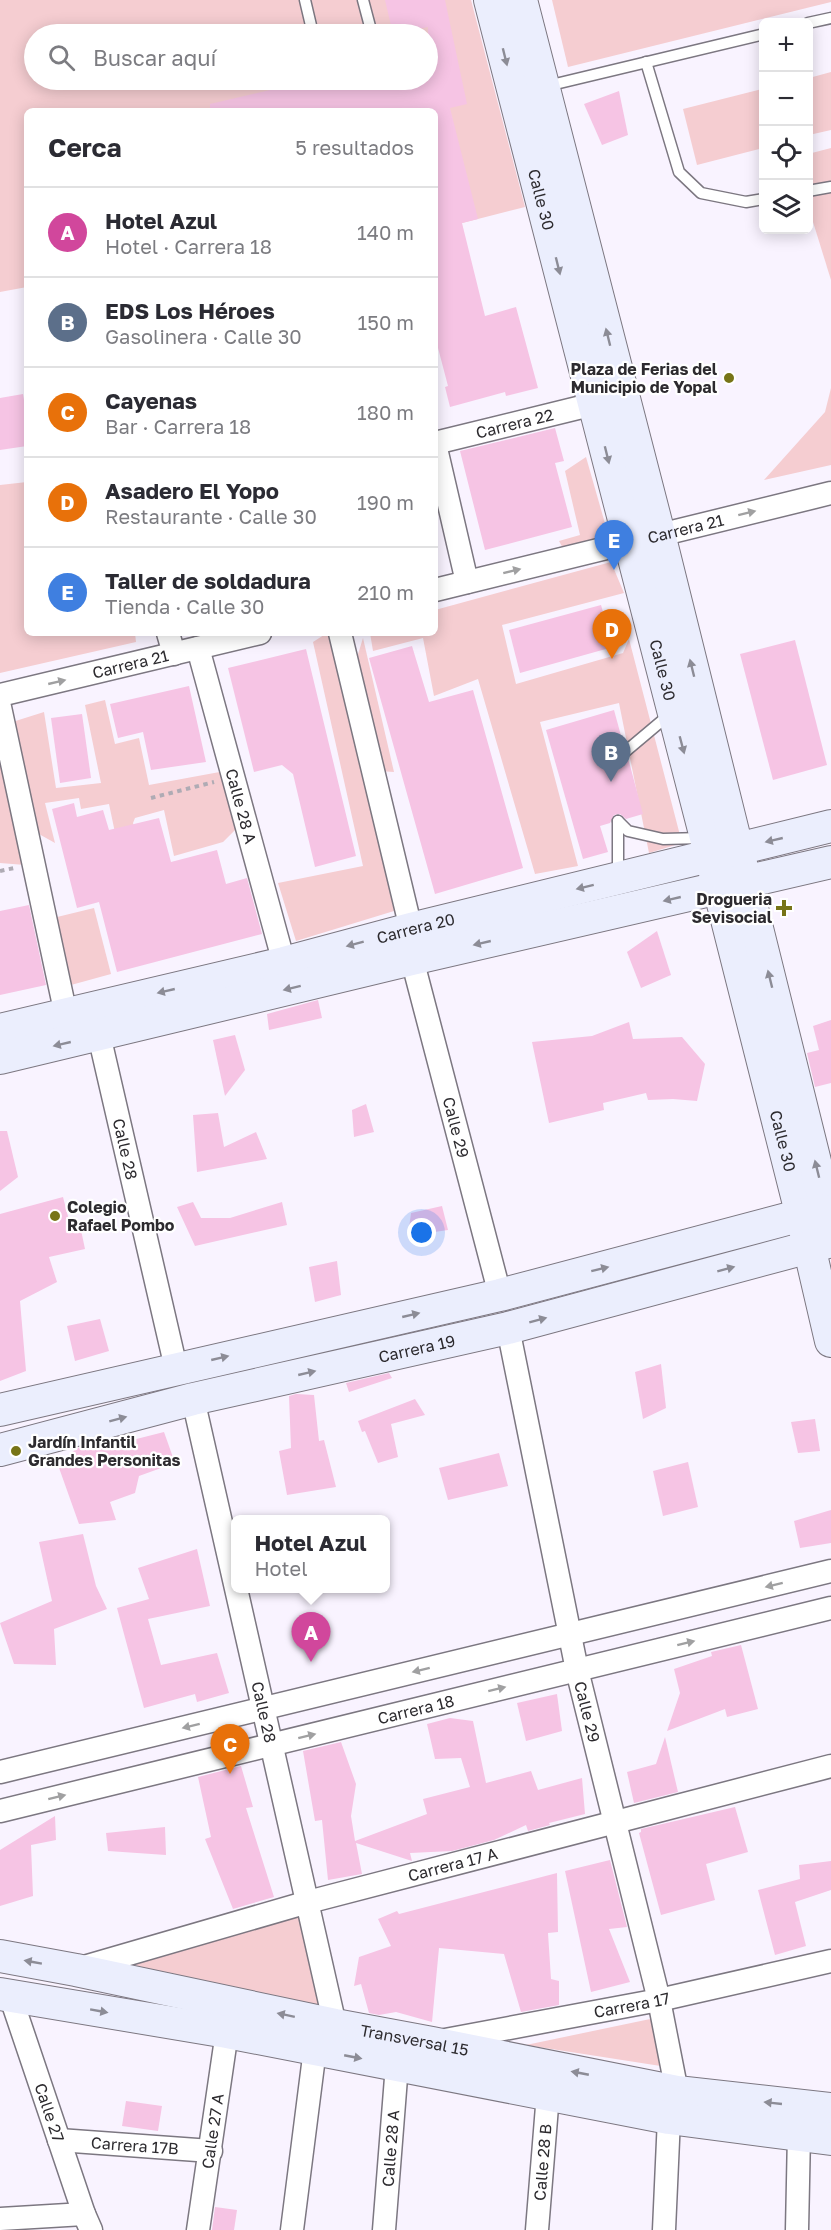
<!DOCTYPE html>
<html lang="es">
<head>
<meta charset="utf-8">
<style>
  body { margin:0; font-family:"Golos Text",sans-serif; background:#f7f7f7; color:#2b2b33 }
  .controls { position:absolute; right:18px; top:18px; display:grid; overflow:hidden; border-radius:9px; box-shadow:0 3px 15px #0003 }
  .controls button { width:54px; height:54px; display:grid; place-items:center; padding:0; border:0; border-bottom:2px solid #e1e1e2; background:#fff; color:#2b2b33; font:30px sans-serif }
  .you { position:absolute; left:422px; top:1233px; width:21px; height:21px; margin:-15px; border:4px solid #fff; border-radius:50%; background:#1a73e8; box-shadow:0 0 0 9px #1a73e833 }
  .badge { display:grid; place-items:center; width:39px; height:39px; border-radius:50%; background:#111827; color:#fff; font-size:20px; font-weight:700 }
  .pin { position:absolute; translate:-50% -50px; filter:drop-shadow(0 2px 3px #0008) }
  .pin::after { content:''; position:absolute; top:32px; width:21px; height:18px; background:inherit; clip-path:polygon(0 0,100% 0,50% 100%) }
  .popup { position:absolute; left:231px; top:1515px; width:159px; height:78px; box-sizing:border-box; display:grid; place-content:center; border-radius:9px; background:#fff; filter:drop-shadow(0 2px 4px #0005); font-size:20px; white-space:nowrap; color:#7c7c81 }
  .popup b { font-size:22px; color:#2b2b33 }
  .popup::after { content:''; position:absolute; left:50%; top:100%; margin-left:-12px; border:12px solid transparent; border-top-color:#fff }
  .list { margin:0; padding:0; list-style:none }
  h2 { display:flex; justify-content:space-between; align-items:center; height:78px; margin:0; padding:0 24px; font-size:26px }
  h2 small { font-size:20px; font-weight:400; color:#7c7c81 }
  .list li { display:grid; grid-template-columns:39px 1fr auto; gap:18px; align-items:center; box-sizing:border-box; height:90px; padding:0 24px; border-top:2px solid #e1e1e2 }
  .list b { display:block; font-size:22px; white-space:nowrap }
  .list p { margin:0; font-size:20px; white-space:nowrap; color:#7c7c81 }
  .list em { font-size:20px; font-style:normal; color:#7c7c81 }
  .icon { flex:none; width:33px; height:33px; fill:none; stroke:currentColor; stroke-width:2; stroke-linecap:round; stroke-linejoin:round }
  .map { position:relative; flex:none; width:831px; height:2230px; overflow:hidden }
  .search { position:absolute; background:#fff; box-shadow:0 3px 15px #0003; left:24px; top:24px; width:414px; height:66px; display:flex; align-items:center; gap:15px; box-sizing:border-box; padding:0 21px; border-radius:33px; color:#7c7c81; font-size:22px }
  .panel { position:absolute; background:#fff; box-shadow:0 3px 15px #0003; left:24px; top:108px; width:414px; height:528px; border-radius:9px }
  .map>svg:first-child { display:block }
  .green { fill:#f5cdd1; fill-rule:evenodd }
  .building { fill:#f6c4e4 }
  .lines { fill:none; stroke-linecap:round; stroke-linejoin:round }
  .lane-casing { stroke:#7c7781; stroke-width:13 }
  .street-casing { stroke:#7c7781; stroke-width:25 }
  .secondary-casing { stroke:#7c7781; stroke-width:34 }
  .path { stroke:#afabb4; stroke-width:4; stroke-dasharray:4.5 4.5; stroke-linecap:butt }
  .lane { stroke:#fff; stroke-width:10 }
  .street { stroke:#fff; stroke-width:22 }
  .secondary { stroke:#ebeefd; stroke-width:32 }
  .oneway { fill:#8c8c96 }
  .oneway2 { fill:#a0a0a1 }
  .poi-dot { fill:#777417; stroke:#fff; stroke-width:2 }
  .labels { text-anchor:middle; dominant-baseline:central; stroke-width:4.5; stroke-linejoin:round; paint-order:stroke }
  .street-label { font-size:16px; fill:#2d2b2f; stroke:#fff }
  .poi-label { font-size:16px; font-weight:bold; fill:#2d2b2f; stroke:#fff; text-anchor:end }
</style>
</head>
<body>
<div class="map">
<svg width="831" height="2230" viewBox="0 0 831 2230">
  <rect width="100%" height="100%" fill="#f9f3ff"/>
  <!-- green -->
  <g class="green">
    <path d="M0 0H471L525 207 435 230V111H27V287L0 292ZM34 34H428V80H34Z"/>
    <polygon points="552,0 831,0 831,2 568,67"/>
    <polygon points="831,72 831,130 809,135 809,78"/>
    <polygon points="762,89 763,148 697,165 683,109"/>
    <polygon points="831,148 831,280 809,209 808,154"/>
    <polygon points="831,388 831,465 764,480 825,412"/>
    <polygon points="586,457 610,541 565,552 559,541 580,535 565,471"/>
    <polygon points="27,482 27,633 135,633 136,642 0,673 0,485"/>
    <polygon points="611,562 624,593 502,625 516,684 623,653 629,639 682,843 649,853 619,703 540,722 578,866 535,874 478,679 434,696 423,638 373,651 370,633 435,633 435,610"/>
    <polygon points="327,633 333,633 394,911 296,941 278,883 363,866 313,642"/>
    <polygon points="363,638 394,772 379,771 355,664"/>
    <polygon points="105,700 115,744 139,738 149,785 225,771 238,827 223,842 174,856 164,810 135,818 133,823 143,859 122,866 109,804 81,809 79,798 45,803 55,843 30,829 6,724 44,712 56,788 101,783 85,705"/>
    <polygon points="0,732 25,865 0,863"/>
    <polygon points="94,908 111,974 71,985 53,918"/>
    <polygon points="306,1915 327,2008 120,1962"/>
    <polygon points="655,2018 667,2067 526,2045"/>
  </g>
  <!-- building -->
  <g class="building">
    <polygon points="385,0 445,0 467,104 450,108 478,219 462,223 485,316 516,307 538,388 506,396 505,392 450,407 445,387 448,386 438,348 435,349 435,111 210,111 210,104 313,80 428,80 428,27 393,34"/>
    <polygon points="619,91 628,135 602,145 584,104"/>
    <polygon points="23,394 27,418 27,446 0,450 0,398"/>
    <polygon points="555,428 564,461 555,463 572,527 485,550 460,451"/>
    <polygon points="601,605 613,647 520,673 509,630"/>
    <polygon points="795,640 827,765 773,780 740,654"/>
    <polygon points="412,646 429,702 473,690 523,868 435,894 369,658"/>
    <polygon points="306,649 356,856 315,867 293,774 282,765 254,772 228,668"/>
    <polygon points="189,686 206,762 151,770 143,732 118,738 110,704"/>
    <polygon points="614,710 623,743 619,748 619,753 623,758 628,758 643,814 626,819 620,814 614,815 610,823 600,826 608,852 583,859 546,730"/>
    <polygon points="82,714 91,778 60,783 51,718"/>
    <polygon points="74,803 77,817 103,810 109,830 159,818 171,862 217,850 226,884 247,878 262,934 117,972 99,902 77,908 52,809"/>
    <polygon points="29,905 46,985 0,995 0,911"/>
    <polygon points="657,931 671,975 641,988 627,952"/>
    <polygon points="318,1000 322,1018 269,1030 267,1014"/>
    <polygon points="831,1020 831,1083 815,1087 807,1053 819,1050 813,1026"/>
    <polygon points="629,1022 633,1039 682,1037 705,1064 697,1101 673,1099 648,1100 646,1093 603,1103 604,1110 549,1123 532,1042 592,1036"/>
    <polygon points="235,1035 245,1070 225,1096 213,1040"/>
    <polygon points="366,1104 374,1132 354,1137 352,1110"/>
    <polygon points="218,1113 224,1147 256,1132 267,1159 197,1172 193,1115"/>
    <polygon points="0,1131 7,1131 18,1177 0,1191"/>
    <polygon points="63,1197 72,1232 81,1230 85,1249 49,1257 57,1282 20,1301 26,1371 0,1381 0,1214"/>
    <polygon points="193,1202 201,1218 230,1218 282,1202 287,1225 195,1246 177,1207"/>
    <polygon points="442,1206 448,1230 408,1236 411,1213"/>
    <polygon points="337,1261 341,1295 315,1302 309,1267"/>
    <polygon points="100,1319 109,1351 75,1361 67,1326"/>
    <polygon points="661,1364 666,1408 643,1419 635,1372"/>
    <polygon points="389,1373 392,1378 349,1392 346,1383"/>
    <polygon points="296,1394 314,1395 319,1441 324,1440 336,1487 287,1495 279,1451 291,1448 289,1396"/>
    <polygon points="415,1399 425,1415 391,1424 398,1457 378,1463 365,1431 362,1432 358,1421"/>
    <polygon points="815,1419 820,1451 798,1453 791,1422"/>
    <polygon points="164,1432 175,1463 139,1476 135,1493 110,1502 116,1520 79,1524 58,1465 77,1448 91,1444 93,1450"/>
    <polygon points="499,1453 508,1486 448,1500 439,1468"/>
    <polygon points="688,1462 698,1507 663,1516 653,1471"/>
    <polygon points="831,1510 831,1543 800,1548 794,1521"/>
    <polygon points="83,1534 96,1586 107,1609 54,1629 56,1665 14,1664 0,1623 52,1601 39,1542"/>
    <polygon points="197,1549 210,1606 148,1619 161,1665 217,1653 229,1693 197,1702 195,1694 144,1708 117,1608 149,1599 138,1568"/>
    <polygon points="741,1645 758,1709 727,1717 725,1709 667,1731 680,1693 674,1669 712,1656 711,1652"/>
    <polygon points="557,1694 562,1731 526,1741 517,1703"/>
    <polygon points="450,1718 473,1721 486,1783 531,1771 538,1790 582,1778 585,1814 549,1823 550,1825 528,1831 526,1825 494,1840 452,1851 410,1853 412,1861 356,1843 362,1874 328,1880 322,1820 315,1821 303,1751 341,1742 356,1784 351,1816 355,1841 427,1814 423,1799 470,1787 461,1758 435,1759 427,1724"/>
    <polygon points="665,1737 678,1792 634,1803 627,1772 656,1764"/>
    <polygon points="241,1766 253,1807 246,1808 274,1897 233,1909 205,1839 211,1837 198,1777"/>
    <polygon points="735,1807 748,1852 706,1864 715,1900 661,1915 639,1833 641,1832 641,1829"/>
    <polygon points="55,1816 56,1840 31,1845 33,1896 0,1906 0,1850"/>
    <polygon points="165,1827 166,1855 108,1851 106,1833"/>
    <polygon points="610,1860 627,1927 609,1929 630,1982 591,1992 565,1871"/>
    <polygon points="831,1861 831,1890 795,1902 806,1946 775,1955 758,1890 800,1879 799,1865"/>
    <polygon points="557,1873 558,1932 548,1933 551,1979 559,1981 559,2005 521,2012 504,1954 439,1948 432,2022 396,2012 379,2015 369,2013 361,1984 354,1986 359,1957 391,1946 378,1919 397,1911 399,1914"/>
    <polygon points="126,2101 162,2106 158,2131 122,2126"/>
    <polygon points="215,2207 237,2210 234,2230 212,2230"/>
  </g>
  <g class="lines">
    <defs>
      <g id="lane">
        <polyline points="305,0 313,34"/>
        <polyline points="363,0 372,34"/>
        <polyline points="808,23 831,18"/>
        <polyline points="646,62 679,172 701,193 746,202 764,199"/>
        <polyline points="547,86 764,34"/>
        <polyline points="808,191 831,187"/>
        <polyline points="626,751 670,714"/>
        <polyline points="618,821 628,831 663,839 702,838"/>
        <polyline points="618,875 618,821"/>
      </g>
      <g id="street">
        <path id="s1" d="M435 443 594 404"/>
        <polyline points="435,444 467,582"/>
        <path id="s2" d="M435 590 831 493"/>
        <polyline points="168,633 174,654"/>
        <polyline points="340,633 411,929"/>
        <path id="s3" d="M198 648 284 963"/>
        <path id="s4" d="M0 695 260 633"/>
        <polyline points="0,707 66,1015"/>
        <path id="s5" d="M412 959 500 1295"/>
        <path id="s6" d="M99 1035 176 1368"/>
        <path id="s7" d="M508 1328 577 1670 659 2000 677 2092"/>
        <path id="s8" d="M193 1399 335 2025"/>
        <polyline points="0,1772 831,1571"/>
        <path id="s9" d="M0 1811 831 1608"/>
        <path id="s10" d="M77 1969 308 1902 831 1766"/>
        <path id="s11" d="M10 1995 84 2214 91 2230"/>
        <path id="s12" d="M445 2040 659 2000 831 1961"/>
        <path id="s13" d="M59 2140 211 2151"/>
        <polyline points="0,2219 84,2214"/>
        <path id="s14" d="M198 2230 227 2032"/>
        <polyline points="292,2230 315,2049"/>
        <path id="s15" d="M384 2230 397 2065"/>
        <path id="s16" d="M537 2230 548 2094"/>
        <polyline points="664,2230 669,2118"/>
        <polyline points="797,2230 799,2134"/>
      </g>
      <g id="secondary">
        <path id="s17" d="M490 0 719 888 802 1216 831 1341"/>
        <polyline points="521,0 659,534 831,1226"/>
        <path id="s18" d="M0 1030 284 963 411 929 831 826"/>
        <polyline points="0,1058 412,959 831,862"/>
        <polyline points="0,1410 500,1295 821,1210"/>
        <path id="s19" d="M0 1450 193 1399 508 1328 828 1242"/>
        <path id="s20" d="M0 1956 76 1970 335 2025 432 2043 677 2092 831 2109"/>
        <polyline points="0,1994 227,2032 669,2118 831,2139"/>
      </g>
    </defs>
    <!-- lane casing -->
    <use href="#lane" class="lane-casing"/>
    <!-- street casing -->
    <use href="#street" class="street-casing"/>
    <!-- secondary casing -->
    <use href="#secondary" class="secondary-casing"/>
    <!-- path -->
    <g class="path">
      <polyline points="151,798 214,782"/>
      <polyline points="0,871 14,868"/>
    </g>
    <!-- lane -->
    <use href="#lane" class="lane"/>
    <!-- street -->
    <use href="#street" class="street"/>
    <!-- secondary -->
    <use href="#secondary" class="secondary"/>
  </g>
  <!-- one-way arrows -->
  <defs><path id="oneway-solid" d="M-6-.8H1V-3.2L6.5 0L1 3.2V.8H-6Z" transform="scale(1.5)"/></defs>
  <g class="oneway">
    <use href="#oneway-solid" transform="translate(505 57) rotate(76)"/>
    <use href="#oneway-solid" transform="translate(558 266) rotate(76)"/>
    <use href="#oneway-solid" transform="translate(608 337) rotate(-104)"/>
    <use href="#oneway-solid" transform="translate(607 455) rotate(76)"/>
    <use href="#oneway-solid" transform="translate(692 668) rotate(-104)"/>
    <use href="#oneway-solid" transform="translate(682 745) rotate(75)"/>
    <use href="#oneway-solid" transform="translate(774 840) rotate(167)"/>
    <use href="#oneway-solid" transform="translate(585 887) rotate(166)"/>
    <use href="#oneway-solid" transform="translate(672 899) rotate(167)"/>
    <use href="#oneway-solid" transform="translate(482 943) rotate(167)"/>
    <use href="#oneway-solid" transform="translate(355 944) rotate(165)"/>
    <use href="#oneway-solid" transform="translate(770 979) rotate(-104)"/>
    <use href="#oneway-solid" transform="translate(292 988) rotate(166)"/>
    <use href="#oneway-solid" transform="translate(166 991) rotate(167)"/>
    <use href="#oneway-solid" transform="translate(62 1044) rotate(167)"/>
    <use href="#oneway-solid" transform="translate(817 1169) rotate(-104)"/>
    <use href="#oneway-solid" transform="translate(600 1269) rotate(-14)"/>
    <use href="#oneway-solid" transform="translate(726 1269) rotate(-15)"/>
    <use href="#oneway-solid" transform="translate(411 1315) rotate(-13)"/>
    <use href="#oneway-solid" transform="translate(538 1320) rotate(-15)"/>
    <use href="#oneway-solid" transform="translate(220 1358) rotate(-13)"/>
    <use href="#oneway-solid" transform="translate(307 1373) rotate(-13)"/>
    <use href="#oneway-solid" transform="translate(118 1419) rotate(-15)"/>
    <use href="#oneway-solid" transform="translate(33 1962) rotate(-170)"/>
    <use href="#oneway-solid" transform="translate(99 2011) rotate(10)"/>
    <use href="#oneway-solid" transform="translate(286 2015) rotate(-168)"/>
    <use href="#oneway-solid" transform="translate(353 2057) rotate(11)"/>
    <use href="#oneway-solid" transform="translate(580 2073) rotate(-169)"/>
    <use href="#oneway-solid" transform="translate(773 2103) rotate(-174)"/>
  </g>
  <g class="oneway2">
    <use href="#oneway-solid" transform="translate(747 513) rotate(-14)"/>
    <use href="#oneway-solid" transform="translate(512 571) rotate(-14)"/>
    <use href="#oneway-solid" transform="translate(57 682) rotate(-13)"/>
    <use href="#oneway-solid" transform="translate(774 1585) rotate(166)"/>
    <use href="#oneway-solid" transform="translate(686 1643) rotate(-14)"/>
    <use href="#oneway-solid" transform="translate(421 1670) rotate(166)"/>
    <use href="#oneway-solid" transform="translate(497 1689) rotate(-14)"/>
    <use href="#oneway-solid" transform="translate(191 1726) rotate(166)"/>
    <use href="#oneway-solid" transform="translate(307 1736) rotate(-14)"/>
    <use href="#oneway-solid" transform="translate(57 1797) rotate(-14)"/>
  </g>
  <!-- markers -->
  <g class="poi-dot">
    <circle cx="729" cy="378" r="6"/>
    <path d="M781 899h6v6h6v6h-6v6h-6v-6h-6v-6h6z"/>
    <circle cx="55" cy="1216" r="6"/>
    <circle cx="16" cy="1451" r="6"/>
  </g>
  <g class="labels">
    <!-- street labels -->
    <g class="street-label">
      <text stroke="none"><textPath href="#s17" startOffset="206">Calle 30</textPath></text>
      <text stroke="none"><textPath href="#s1" startOffset="82">Carrera 22</textPath></text>
      <text stroke="none"><textPath href="#s2" startOffset="258">Carrera 21</textPath></text>
      <text stroke="none"><textPath href="#s4" startOffset="134">Carrera 21</textPath></text>
      <text stroke="none"><textPath href="#s17" startOffset="692">Calle 30</textPath></text>
      <text stroke="none"><textPath href="#s3" startOffset="164">Calle 28 A</textPath></text>
      <text stroke="none"><textPath href="#s18" startOffset="428">Carrera 20</textPath></text>
      <text stroke="none"><textPath href="#s5" startOffset="174">Calle 29</textPath></text>
      <text stroke="none"><textPath href="#s17" startOffset="1178">Calle 30</textPath></text>
      <text stroke="none"><textPath href="#s6" startOffset="117">Calle 28</textPath></text>
      <text stroke="none"><textPath href="#s19" startOffset="429">Carrera 19</textPath></text>
      <text stroke="none"><textPath href="#s9" startOffset="428">Carrera 18</textPath></text>
      <text stroke="none"><textPath href="#s7" startOffset="392">Calle 29</textPath></text>
      <text stroke="none"><textPath href="#s8" startOffset="321">Calle 28</textPath></text>
      <text stroke="none"><textPath href="#s10" startOffset="390">Carrera 17 A</textPath></text>
      <text stroke="none"><textPath href="#s12" startOffset="190">Carrera 17</textPath></text>
      <text stroke="none"><textPath href="#s20" startOffset="423">Transversal 15</textPath></text>
      <text stroke="none"><textPath href="#s11" startOffset="124">Calle 27</textPath></text>
      <text stroke="none"><textPath href="#s14" startOffset="100">Calle 27 A</textPath></text>
      <text stroke="none"><textPath href="#s13" startOffset="76">Carrera 17B</textPath></text>
      <text stroke="none"><textPath href="#s15" startOffset="82">Calle 28 A</textPath></text>
      <text stroke="none"><textPath href="#s16" startOffset="68">Calle 28 B</textPath></text>
    </g>
    <!-- poi labels -->
    <g class="poi-label">
      <text x="717" y="369">Plaza de Ferias del<tspan x="717" dy="18">Municipio de Yopal</tspan></text>
      <text x="772" y="899">Drogueria<tspan x="772" dy="18">Sevisocial</tspan></text>
      <text x="67" y="1207" text-anchor="start">Colegio<tspan x="67" dy="18">Rafael Pombo</tspan></text>
      <text x="28" y="1442" text-anchor="start">Jardín Infantil<tspan x="28" dy="18">Grandes Personitas</tspan></text>
    </g>
  </g>
</svg>
<div class="controls">
<button>+</button>
<button>−</button>
<button><svg class="icon" aria-label="locate" viewBox="0 0 24 24"><circle cx="12" cy="12" r="6"/><path d="M12 2v4M12 18v4M2 12h4M18 12h4"/></svg></button>
<button><svg class="icon" aria-label="layers" viewBox="0 0 24 24"><path d="M12 4l9 5-9 5-9-5zM3 14l9 5 9-5"/></svg></button>
</div>
<div class="you"></div>
<div class="pin badge" style="left:311px;top:1662px;background:#d1479c">A</div>
<div class="popup"><b>Hotel Azul</b>Hotel</div>
<div class="pin badge" style="left:611px;top:782px;background:#5c6f8a">B</div>
<div class="pin badge" style="left:230px;top:1774px;background:#e8710a">C</div>
<div class="pin badge" style="left:612px;top:659px;background:#e8710a">D</div>
<div class="pin badge" style="left:614px;top:570px;background:#3f7fe0">E</div>
<div class="search"><svg class="icon" aria-label="search" viewBox="0 0 24 24"><circle cx="10" cy="10" r="6"/><path d="M15 15l6 6"/></svg>Buscar aquí</div>
<section class="panel">
<h2>Cerca<small>5 resultados</small></h2>
<ul class="list">
<li><span class="badge" style="background:#d1479c">A</span><div><b>Hotel Azul</b><p>Hotel · Carrera 18</p></div><em>140 m</em></li>
<li><span class="badge" style="background:#5c6f8a">B</span><div><b>EDS Los Héroes</b><p>Gasolinera · Calle 30</p></div><em>150 m</em></li>
<li><span class="badge" style="background:#e8710a">C</span><div><b>Cayenas</b><p>Bar · Carrera 18</p></div><em>180 m</em></li>
<li><span class="badge" style="background:#e8710a">D</span><div><b>Asadero El Yopo</b><p>Restaurante · Calle 30</p></div><em>190 m</em></li>
<li><span class="badge" style="background:#3f7fe0">E</span><div><b>Taller de soldadura</b><p>Tienda · Calle 30</p></div><em>210 m</em></li>
</ul>
</section>
</div>
</body>
</html>
